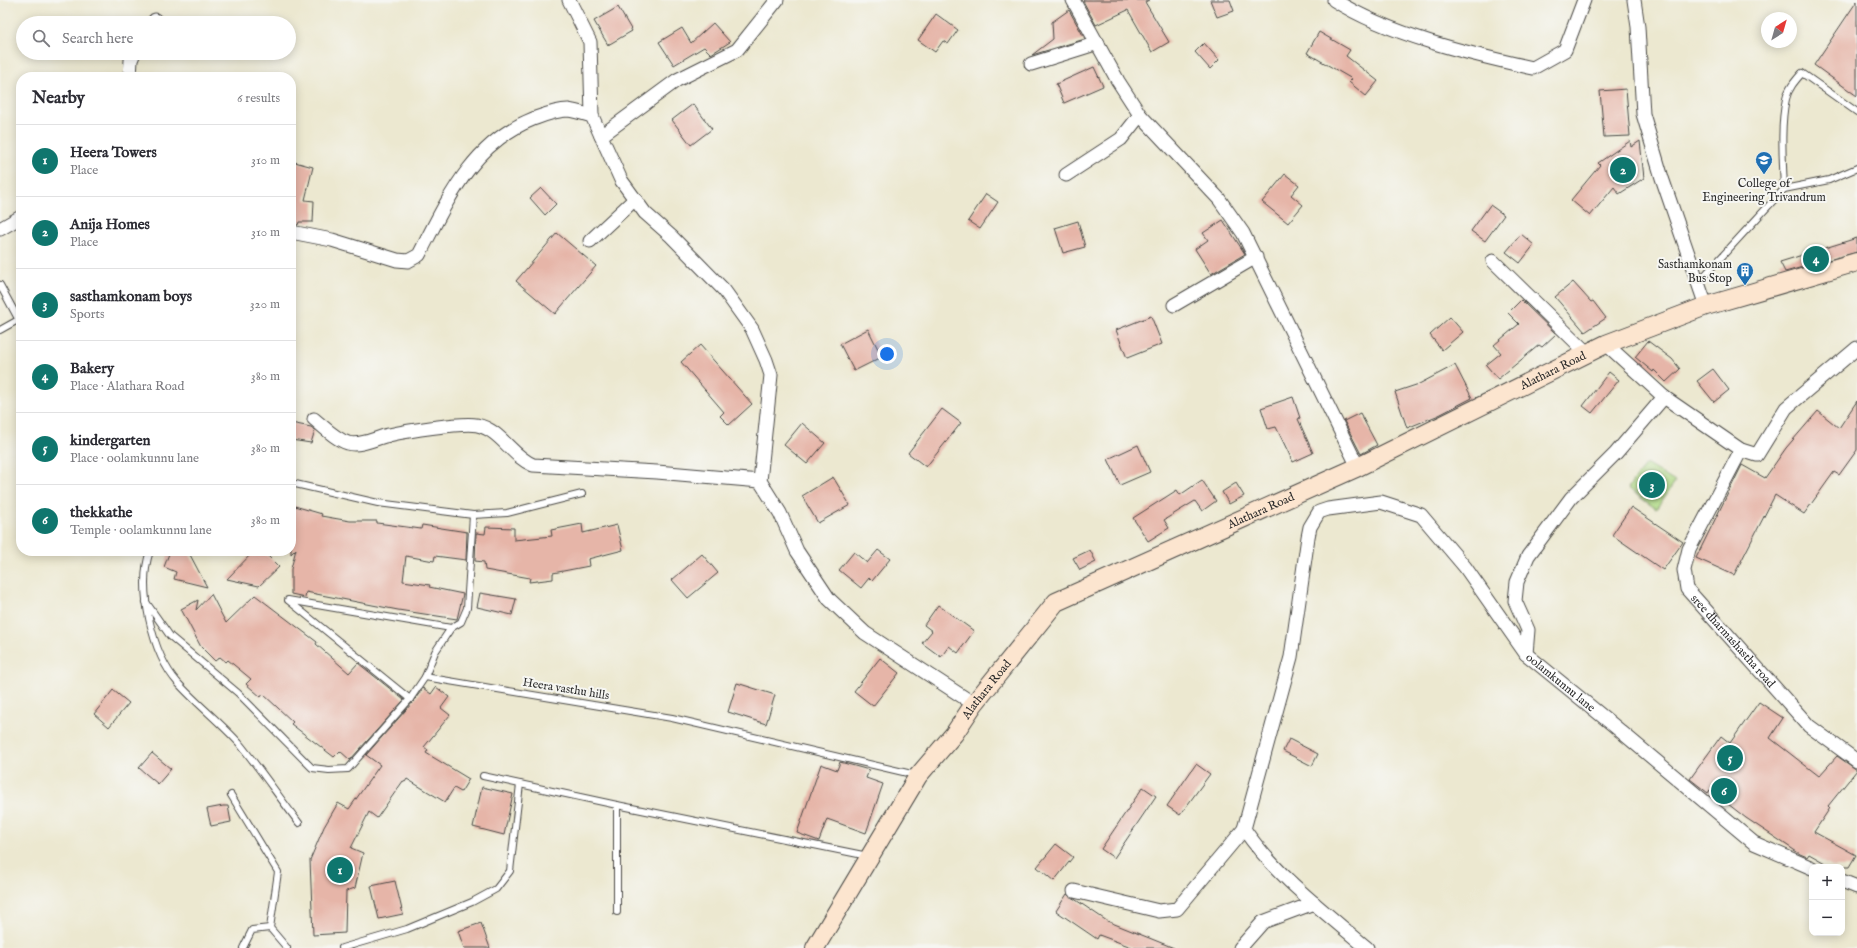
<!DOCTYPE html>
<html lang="en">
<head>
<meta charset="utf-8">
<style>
  body { margin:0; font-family:"IM FELL English",serif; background:#f7f7f7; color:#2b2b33 }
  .controls { position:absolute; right:12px; bottom:12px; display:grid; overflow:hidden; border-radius:8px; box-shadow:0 2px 10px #0003 }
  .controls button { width:36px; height:36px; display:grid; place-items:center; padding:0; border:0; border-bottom:1px solid #e1e1e2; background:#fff; color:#2b2b33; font:20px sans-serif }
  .compass { position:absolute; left:1761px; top:12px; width:36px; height:36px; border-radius:50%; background:#fff; box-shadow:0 2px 10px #0003; rotate:37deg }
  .you { position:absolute; left:887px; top:354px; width:14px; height:14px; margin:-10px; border:3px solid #fff; border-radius:50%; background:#1a73e8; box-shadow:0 0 0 6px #1a73e833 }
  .badge { display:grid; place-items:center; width:26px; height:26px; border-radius:50%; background:#0f766e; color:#fff; font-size:13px; font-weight:700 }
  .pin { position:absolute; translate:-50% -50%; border:2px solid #fff; box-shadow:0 1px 4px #0006 }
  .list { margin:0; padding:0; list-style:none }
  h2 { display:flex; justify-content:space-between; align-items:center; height:52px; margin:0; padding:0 16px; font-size:17px }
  h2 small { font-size:13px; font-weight:400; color:#7c7c81 }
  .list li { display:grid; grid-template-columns:26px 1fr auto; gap:12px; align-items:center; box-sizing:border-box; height:72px; padding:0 16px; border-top:1px solid #e1e1e2 }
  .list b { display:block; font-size:15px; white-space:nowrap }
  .list p { margin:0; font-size:13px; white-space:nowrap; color:#7c7c81 }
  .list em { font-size:13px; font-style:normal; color:#7c7c81 }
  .icon { flex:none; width:22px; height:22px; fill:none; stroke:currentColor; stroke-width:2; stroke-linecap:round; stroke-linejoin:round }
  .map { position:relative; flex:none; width:1857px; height:948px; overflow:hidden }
  .search { position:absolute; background:#fff; box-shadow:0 2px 10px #0003; left:16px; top:16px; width:280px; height:44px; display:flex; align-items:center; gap:10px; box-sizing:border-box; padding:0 14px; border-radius:22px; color:#7c7c81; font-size:15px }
  .panel { position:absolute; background:#fff; box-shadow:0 2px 10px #0003; left:16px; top:72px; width:280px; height:484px; border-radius:16px }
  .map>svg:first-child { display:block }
  .garden { fill:#afd984; stroke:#6d8258 }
  .building { fill:#e6b5a8 }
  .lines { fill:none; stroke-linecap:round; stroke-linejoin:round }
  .lane-casing { stroke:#484744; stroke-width:8 }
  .street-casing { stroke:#484744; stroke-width:15 }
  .secondary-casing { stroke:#484744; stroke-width:20 }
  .lane { stroke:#fff; stroke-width:6 }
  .street { stroke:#fff; stroke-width:13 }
  .secondary { stroke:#fce5cf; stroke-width:18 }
  .labels { text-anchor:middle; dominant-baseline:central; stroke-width:4; stroke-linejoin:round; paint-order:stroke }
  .poi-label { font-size:12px; fill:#2b2b2b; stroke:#f6f6f2 }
  .street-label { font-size:12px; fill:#2b2b2b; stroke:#f6f6f2 }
</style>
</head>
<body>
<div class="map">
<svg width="1857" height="948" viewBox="0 0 1857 948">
  <rect width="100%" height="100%" fill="#f6f6f2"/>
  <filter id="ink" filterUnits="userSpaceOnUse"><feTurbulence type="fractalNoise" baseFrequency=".025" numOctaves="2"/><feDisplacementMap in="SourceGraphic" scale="8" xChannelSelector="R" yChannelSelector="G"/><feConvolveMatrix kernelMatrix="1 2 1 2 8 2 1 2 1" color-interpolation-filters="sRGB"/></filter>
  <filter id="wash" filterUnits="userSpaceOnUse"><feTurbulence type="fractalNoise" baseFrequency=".012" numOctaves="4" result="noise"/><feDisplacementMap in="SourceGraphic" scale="16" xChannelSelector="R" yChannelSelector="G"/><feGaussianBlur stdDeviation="0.9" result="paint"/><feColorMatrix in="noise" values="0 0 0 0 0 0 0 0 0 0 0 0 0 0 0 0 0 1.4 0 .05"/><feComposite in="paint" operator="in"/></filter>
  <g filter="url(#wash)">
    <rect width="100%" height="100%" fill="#ece8d0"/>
    <!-- garden -->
    <polygon class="garden" points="1646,464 1675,482 1656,509 1628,488"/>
    <g id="blocks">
      <!-- building -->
      <g class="building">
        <polygon points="1084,0 1149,0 1145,2 1169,42 1152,52 1128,10 1096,25 1083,1"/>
        <polygon points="1210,0 1230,0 1234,11 1217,17"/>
        <polygon points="1857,1 1857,96 1814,65"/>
        <polygon points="618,7 632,31 608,45 594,21"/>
        <polygon points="1069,10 1085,39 1032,55 1053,39 1052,22"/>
        <polygon points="936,14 958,30 948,44 943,41 935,52 918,40"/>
        <polygon points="713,23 730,42 711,54 704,47 674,65 659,42 682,28 691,43"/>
        <polygon points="1319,32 1350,50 1346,56 1378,81 1366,96 1349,82 1352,79 1307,53"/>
        <polygon points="1204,43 1219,60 1210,69 1195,52"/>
        <polygon points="1094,67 1103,86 1064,103 1056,84"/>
        <polygon points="1626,89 1630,136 1604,137 1600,91"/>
        <polygon points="693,104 712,129 691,145 672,120"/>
        <polygon points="1630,141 1631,147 1640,141 1644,178 1619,194 1614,187 1590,216 1571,200 1600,165 1598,163"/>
        <polygon points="291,161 313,167 305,200 314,201 313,222 299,222 298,225 291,224"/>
        <polygon points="1285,174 1299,185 1291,195 1303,205 1288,223 1262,202"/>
        <polygon points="541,188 556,204 545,215 530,198"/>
        <polygon points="986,194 998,202 980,229 968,221"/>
        <polygon points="1490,205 1504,215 1485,241 1471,231"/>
        <polygon points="1223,220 1245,254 1211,274 1195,249 1208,240 1203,233"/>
        <polygon points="1078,221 1085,247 1063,253 1055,228"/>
        <polygon points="557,233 596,266 555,314 516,281"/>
        <polygon points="1521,234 1534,245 1520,263 1506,252"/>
        <polygon points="1857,238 1857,252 1785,272 1780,262"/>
        <polygon points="1573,282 1591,302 1593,301 1606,318 1585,332 1555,297"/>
        <polygon points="1521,300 1556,334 1542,347 1539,345 1498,379 1486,365 1501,353 1494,345 1519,324 1508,313"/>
        <polygon points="1151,316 1162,344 1127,358 1116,330"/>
        <polygon points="1450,317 1463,332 1442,350 1430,335"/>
        <polygon points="868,329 882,357 854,371 840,344"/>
        <polygon points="1648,341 1672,359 1680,369 1666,382 1654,370 1653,372 1635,357"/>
        <polygon points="700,345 752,404 729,425 720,416 724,412 681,362"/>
        <polygon points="1455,365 1472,398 1439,415 1407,428 1395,392 1419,384"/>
        <polygon points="1713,369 1729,390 1714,402 1697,381"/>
        <polygon points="1609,372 1619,380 1592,413 1583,406"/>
        <polygon points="1293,397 1300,418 1298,419 1313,453 1293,462 1276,427 1268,429 1261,408"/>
        <polygon points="1857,401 1857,450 1839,475 1834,472 1804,514 1775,495 1734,575 1696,558 1742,465 1765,478 1786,448 1818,411 1839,428"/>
        <polygon points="942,409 961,423 926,467 908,453"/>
        <polygon points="1360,413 1377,445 1361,454 1344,421"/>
        <polygon points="291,423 311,427 315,430 311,443 291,440"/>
        <polygon points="802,423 825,443 807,464 784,445"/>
        <polygon points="1138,445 1150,472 1120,485 1108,459"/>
        <polygon points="833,477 850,505 818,523 802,496"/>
        <polygon points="1202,480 1216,501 1202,511 1195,501 1164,520 1169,528 1148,541 1133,518 1177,490 1180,495"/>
        <polygon points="1236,483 1244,496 1229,504 1222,492"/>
        <polygon points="291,505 322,514 321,516 350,521 377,521 377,523 421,529 422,525 467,532 466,560 435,556 434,561 406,556 403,581 430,585 429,587 463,594 457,619 398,610 306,592 305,597 291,594 291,569 296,549 291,554"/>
        <polygon points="1631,507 1683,542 1663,570 1612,535"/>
        <polygon points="582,524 583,533 617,525 623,550 588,559 589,566 553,573 553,579 529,582 530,578 485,570 484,562 475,561 476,533 485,534 486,527 514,528 514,540 552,536 551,530"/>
        <polygon points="878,550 890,559 872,581 869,578 861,588 839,570 854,552 867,563"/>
        <polygon points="1090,550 1096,562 1080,570 1073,558"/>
        <polygon points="170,551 188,551 207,587 174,579 176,572 164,567"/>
        <polygon points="254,551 263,551 279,567 259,586 227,579"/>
        <polygon points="702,554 718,573 688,598 672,580"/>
        <polygon points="480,593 516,599 512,615 477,607"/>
        <polygon points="211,594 226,623 255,595 317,642 316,644 349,673 358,663 404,700 350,760 340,751 334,757 291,724 293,722 263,694 261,697 246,684 251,679 228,660 226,662 220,657 215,661 201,647 181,609 198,600 196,610"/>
        <polygon points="938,605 974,631 958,653 949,646 941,657 922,643 932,631 924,625"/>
        <polygon points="880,658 899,673 873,706 854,691"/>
        <polygon points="737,683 775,695 766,724 728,712"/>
        <polygon points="436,687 449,697 441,708 450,715 424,747 428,750 426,753 469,779 461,792 454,788 445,802 407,779 405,782 403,781 377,818 369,812 351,848 363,853 355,888 346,891 345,933 313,935 310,860 324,827 338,803 349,809 380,765 366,755 413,702 423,688 431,694"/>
        <polygon points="113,690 129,703 109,727 94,714"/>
        <polygon points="1759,702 1783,718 1770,738 1819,776 1837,756 1857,770 1828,806 1830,808 1814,832 1856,855 1849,867 1832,867 1809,854 1807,857 1800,854 1746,818 1710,790 1708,793 1690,779 1721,736 1730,743"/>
        <polygon points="1289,739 1318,754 1312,766 1283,751"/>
        <polygon points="152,753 171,769 158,784 139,768"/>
        <polygon points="840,762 869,770 866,778 883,784 866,833 827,819 819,841 797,833 821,764 837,770"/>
        <polygon points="1196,764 1210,774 1180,815 1167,806"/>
        <polygon points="482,787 513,794 504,835 473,827"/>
        <polygon points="1143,787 1156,796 1114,858 1101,849"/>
        <polygon points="223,806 228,806 231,822 211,826 207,809"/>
        <polygon points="1056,844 1073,857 1054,881 1037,867"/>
        <polygon points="395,881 403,914 379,919 371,886"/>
        <polygon points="1067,894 1107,921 1174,948 1134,948 1099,935 1097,939 1056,911"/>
        <polygon points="481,923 490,948 464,948 458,931"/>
      </g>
    </g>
  </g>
  <g filter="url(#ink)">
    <use href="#blocks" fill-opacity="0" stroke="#484744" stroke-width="1"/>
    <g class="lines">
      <defs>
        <g id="lane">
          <path d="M1784 189C1783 162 1780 126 1786 99 1788 89 1795 81 1802 73L1857 112"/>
          <polyline points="1697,282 1704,276 1784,189 1829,180 1857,168"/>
          <polyline points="0,285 21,324"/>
          <polyline points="0,330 18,320"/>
          <polyline points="291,483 378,503 473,515 507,513 582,494"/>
          <path d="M150 551C137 588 152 654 178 683 197 704 220 722 239 743 260 769 279 797 299 823"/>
          <polyline points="288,600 451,628 435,652 425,677 672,718 916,775"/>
          <polyline points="289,601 410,699"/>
          <polyline points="146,602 170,636 238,693 312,768 329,770 348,769 410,699 425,677"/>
          <polyline points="451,628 461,622 467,608 473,515"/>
          <polyline points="483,776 617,805 868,856"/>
          <polyline points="231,795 278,872 270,928 287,948"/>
          <polyline points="617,805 617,912"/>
          <polyline points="243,948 252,930 270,928"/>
          <polyline points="342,948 407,929 472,902 496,889 510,871 520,784"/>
        </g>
        <g id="street">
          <polyline points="569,0 590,42 592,116"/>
          <polyline points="1073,0 1118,81 1140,115 1219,199 1243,233 1358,467"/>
          <path d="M1334 0C1389 35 1470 54 1533 68L1565 50 1584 0"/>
          <polyline points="1634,0 1638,27 1643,114 1662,178 1706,306"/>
          <polyline points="153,23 155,20"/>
          <polyline points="1031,64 1098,43"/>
          <polyline points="130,77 131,60 134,53"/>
          <polyline points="601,136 677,80 737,50 777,0"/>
          <polyline points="1066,175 1121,139 1140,115"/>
          <polyline points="0,229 21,217"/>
          <path d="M291 232 332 240 397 260 408 261 419 255C447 201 472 143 533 119 544 115 556 110 568 110 576 111 585 114 592 116L621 180 645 213 671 236 724 290 752 329 766 360 771 375 760 481 780 513 797 551 829 599 865 633 974 704"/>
          <polyline points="590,241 635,199"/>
          <polyline points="1493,261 1588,354"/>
          <polyline points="1174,305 1256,257"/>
          <polyline points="1606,344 1664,397 1741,450 1757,455 1786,408 1857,348"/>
          <path d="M314 419C324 427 335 439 348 443 360 447 378 437 389 435 406 431 462 422 477 425 501 430 511 456 533 465L657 472 760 481"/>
          <path id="s1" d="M1741 450 1689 549 1684 570 1687 589 1809 726 1857 761"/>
          <polyline points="1526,654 1528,630 1515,601 1517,582 1528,556 1571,498 1616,453 1664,397"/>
          <polyline points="1842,881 1857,887"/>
          <polyline points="1074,891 1159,911 1177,909 1244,829"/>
          <polyline points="1240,948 1263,922 1314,903"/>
          <path id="s2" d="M1367 948C1324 911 1276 876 1244 829L1291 657 1308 537 1310 527 1319 512 1328 509 1381 502 1421 515 1465 567 1526 654 1612 724 1754 843 1812 868"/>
        </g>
        <g id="secondary">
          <path id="s3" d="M815 948 918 776 954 734 974 704 1056 602 1358 467 1606 344 1706 306 1857 262"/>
        </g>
      </defs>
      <!-- lane casing -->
      <use href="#lane" class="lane-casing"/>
      <!-- street casing -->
      <use href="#street" class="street-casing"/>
      <!-- secondary casing -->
      <use href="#secondary" class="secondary-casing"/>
      <!-- lane -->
      <use href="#lane" class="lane"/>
      <!-- street -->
      <use href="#street" class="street"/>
      <!-- secondary -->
      <use href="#secondary" class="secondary"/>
    </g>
  </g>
  <!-- icons -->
  <defs>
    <symbol id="university-pin" viewBox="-11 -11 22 30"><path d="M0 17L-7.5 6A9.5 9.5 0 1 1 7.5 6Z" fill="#1f6fb2" stroke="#f6f6f2"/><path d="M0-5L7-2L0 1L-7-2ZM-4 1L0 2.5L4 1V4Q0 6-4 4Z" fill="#fff"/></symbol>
    <symbol id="building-pin" viewBox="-11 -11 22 30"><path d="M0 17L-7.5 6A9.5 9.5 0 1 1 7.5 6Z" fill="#1f6fb2" stroke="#f6f6f2"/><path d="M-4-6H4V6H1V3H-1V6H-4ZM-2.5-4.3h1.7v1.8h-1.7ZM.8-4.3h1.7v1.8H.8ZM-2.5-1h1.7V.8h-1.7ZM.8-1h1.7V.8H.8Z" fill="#fff"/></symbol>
  </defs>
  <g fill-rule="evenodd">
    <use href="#university-pin" x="1754" y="150" width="20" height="27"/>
    <use href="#building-pin" x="1735" y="261" width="20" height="27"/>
  </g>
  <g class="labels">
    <!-- poi labels -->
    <g class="poi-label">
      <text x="1764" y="183">College of<tspan x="1764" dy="14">Engineering Trivandrum</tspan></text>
      <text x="1732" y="264" text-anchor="end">Sasthamkonam<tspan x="1732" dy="14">Bus Stop</tspan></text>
    </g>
    <!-- street labels -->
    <g class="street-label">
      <text stroke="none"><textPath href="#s3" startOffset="971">Alathara Road</textPath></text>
      <text stroke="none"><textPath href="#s3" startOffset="647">Alathara Road</textPath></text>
      <text stroke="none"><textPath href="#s1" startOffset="222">sree dharmashastha road</textPath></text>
      <text stroke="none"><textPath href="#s2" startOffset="823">oolamkunnu lane</textPath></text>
      <text transform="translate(566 689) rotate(9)">Heera vasthu hills</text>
      <text stroke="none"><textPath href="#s3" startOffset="311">Alathara Road</textPath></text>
    </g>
  </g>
</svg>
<div class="controls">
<button>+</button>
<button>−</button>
</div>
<svg class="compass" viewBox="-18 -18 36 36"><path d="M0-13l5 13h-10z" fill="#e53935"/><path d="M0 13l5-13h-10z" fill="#7c7c81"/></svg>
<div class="you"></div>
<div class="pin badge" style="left:340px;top:870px">1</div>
<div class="pin badge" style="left:1623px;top:170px">2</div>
<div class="pin badge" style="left:1652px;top:485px">3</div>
<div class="pin badge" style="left:1816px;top:259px">4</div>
<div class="pin badge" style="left:1730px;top:758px">5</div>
<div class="pin badge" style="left:1724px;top:791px">6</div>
<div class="search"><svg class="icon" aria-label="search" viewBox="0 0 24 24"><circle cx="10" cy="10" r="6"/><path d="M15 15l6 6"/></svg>Search here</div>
<section class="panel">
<h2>Nearby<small>6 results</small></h2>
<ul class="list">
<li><span class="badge">1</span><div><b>Heera Towers</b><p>Place</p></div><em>310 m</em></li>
<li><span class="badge">2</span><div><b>Anija Homes</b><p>Place</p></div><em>310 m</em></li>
<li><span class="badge">3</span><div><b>sasthamkonam boys</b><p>Sports</p></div><em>320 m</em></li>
<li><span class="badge">4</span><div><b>Bakery</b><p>Place · Alathara Road</p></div><em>380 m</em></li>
<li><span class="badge">5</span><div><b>kindergarten</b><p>Place · oolamkunnu lane</p></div><em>380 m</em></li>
<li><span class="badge">6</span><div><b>thekkathe</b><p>Temple · oolamkunnu lane</p></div><em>380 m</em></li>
</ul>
</section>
</div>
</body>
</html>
